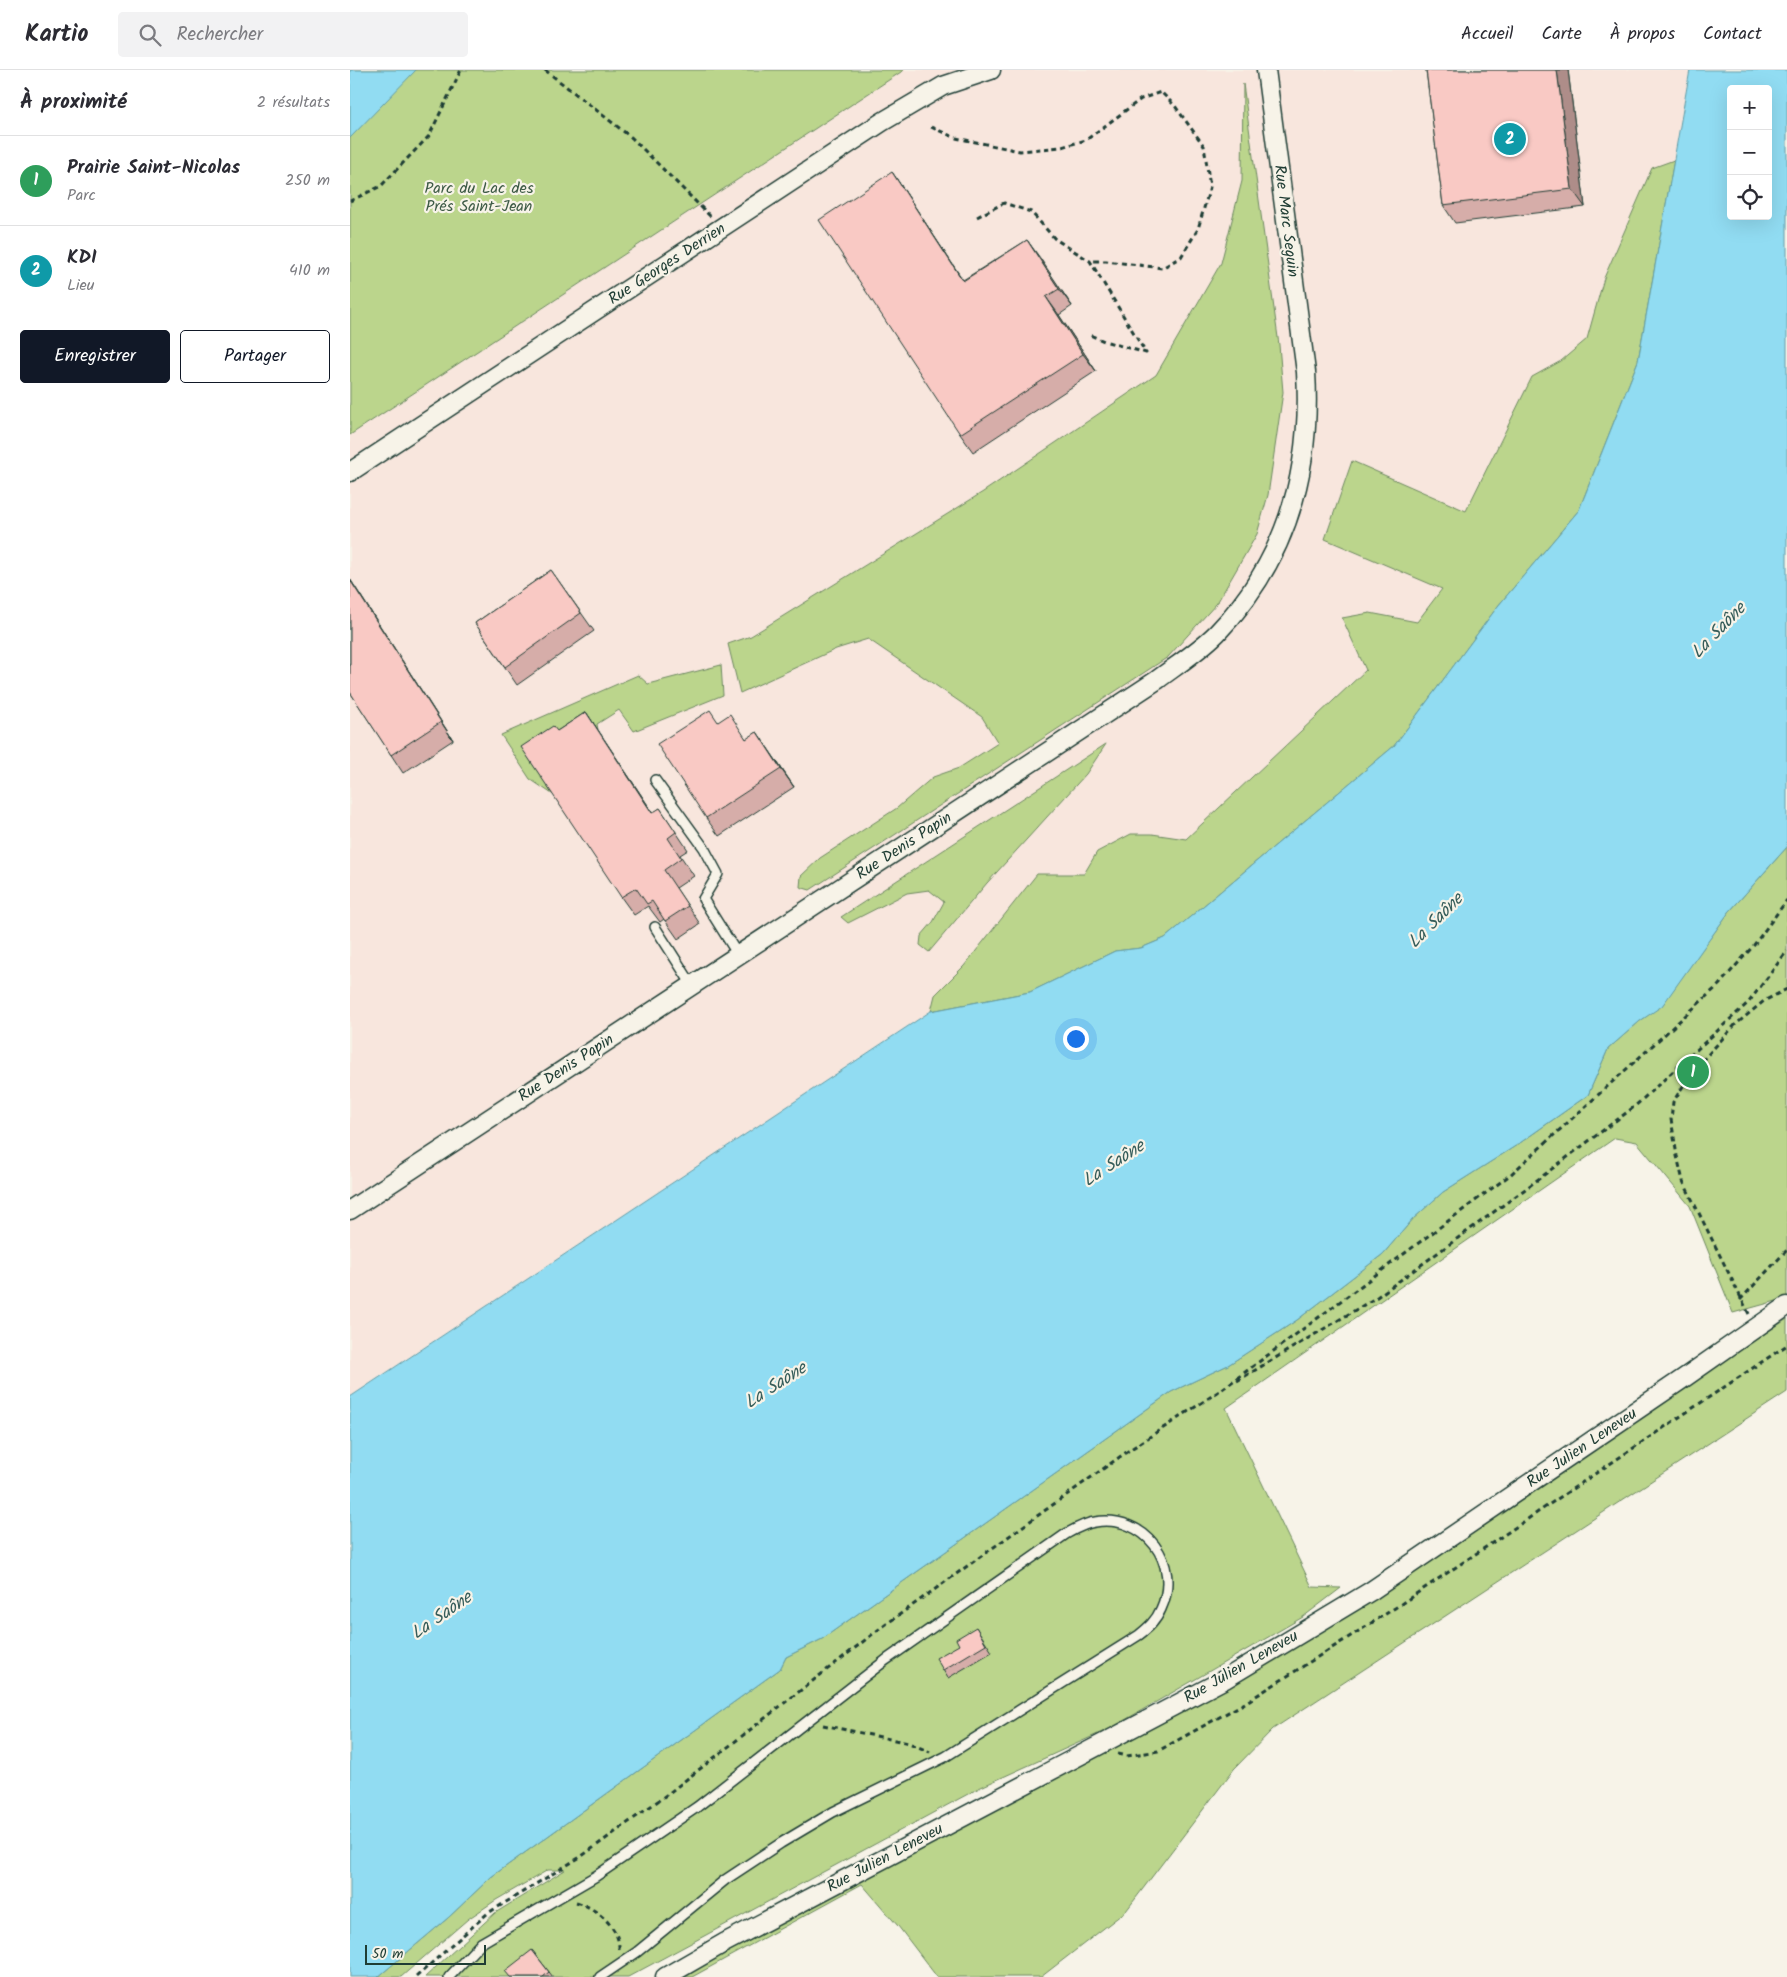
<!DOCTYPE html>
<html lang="fr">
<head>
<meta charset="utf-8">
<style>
  body { margin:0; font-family:Kalam,sans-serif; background:#f2f2f3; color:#2b2b33 }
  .controls { position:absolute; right:15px; top:15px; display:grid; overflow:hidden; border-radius:5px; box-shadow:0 5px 20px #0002 }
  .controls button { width:45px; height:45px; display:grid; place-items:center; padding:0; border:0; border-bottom:1px solid #e1e1e2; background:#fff; color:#2b2b33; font:25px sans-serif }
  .scale { position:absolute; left:15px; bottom:12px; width:121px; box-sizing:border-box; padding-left:5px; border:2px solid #1f3d34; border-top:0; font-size:14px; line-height:18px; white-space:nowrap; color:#1f3d34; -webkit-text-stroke:4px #f7f3e8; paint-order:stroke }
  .you { position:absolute; left:725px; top:968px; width:18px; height:18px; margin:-12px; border:4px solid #fff; border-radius:50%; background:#1a73e8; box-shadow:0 0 0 8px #1a73e833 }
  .badge { display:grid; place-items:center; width:32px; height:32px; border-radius:50%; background:#111827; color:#fff; font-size:16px; font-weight:700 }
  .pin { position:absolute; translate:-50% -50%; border:2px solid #fff; box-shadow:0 1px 5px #0006 }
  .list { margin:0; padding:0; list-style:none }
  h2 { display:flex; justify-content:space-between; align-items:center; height:65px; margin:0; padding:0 20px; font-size:21px }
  h2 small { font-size:16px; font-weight:400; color:#7c7c81 }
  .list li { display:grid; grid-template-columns:32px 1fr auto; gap:15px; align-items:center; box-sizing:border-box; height:90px; padding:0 20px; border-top:1px solid #e1e1e2 }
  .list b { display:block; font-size:19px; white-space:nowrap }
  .list p { margin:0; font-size:16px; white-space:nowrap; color:#7c7c81 }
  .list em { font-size:16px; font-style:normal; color:#7c7c81 }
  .actions { display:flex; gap:10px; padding:15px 20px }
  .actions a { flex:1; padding:11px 0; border:1px solid #111827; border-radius:5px; text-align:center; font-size:18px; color:#111827 }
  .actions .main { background:#111827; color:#fff }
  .icon { flex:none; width:28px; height:28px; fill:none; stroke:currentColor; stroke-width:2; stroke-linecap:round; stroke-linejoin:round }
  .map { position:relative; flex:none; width:1437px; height:1907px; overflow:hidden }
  header { display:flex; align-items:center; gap:30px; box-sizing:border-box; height:70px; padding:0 25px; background:#fff; border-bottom:1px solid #e1e1e2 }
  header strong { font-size:24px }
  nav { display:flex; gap:28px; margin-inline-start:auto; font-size:18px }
  .search { width:350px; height:45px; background:#f2f2f3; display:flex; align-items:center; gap:12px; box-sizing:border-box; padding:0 18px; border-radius:5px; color:#7c7c81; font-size:19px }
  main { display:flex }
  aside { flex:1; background:#fff }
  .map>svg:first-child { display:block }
  .built { fill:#f8e6dd }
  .green { fill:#bbd58c; stroke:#6d8960 }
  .water { fill:#91dcf2; stroke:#639ca6; fill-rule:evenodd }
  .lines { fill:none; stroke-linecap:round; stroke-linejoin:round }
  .lane-casing { stroke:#1f3d34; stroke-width:12 }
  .street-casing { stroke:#1f3d34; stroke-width:21 }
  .path { stroke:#1f3d34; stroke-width:3; stroke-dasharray:5 4; stroke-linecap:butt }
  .lane { stroke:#f7f3e8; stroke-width:9 }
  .street { stroke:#f7f3e8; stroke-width:18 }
  .wall { fill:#d6ada9; stroke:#1f3d34 }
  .shaded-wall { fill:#ae8d89; stroke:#1f3d34 }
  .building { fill:#f9c9c4; stroke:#1f3d34 }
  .labels { text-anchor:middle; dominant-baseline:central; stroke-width:4.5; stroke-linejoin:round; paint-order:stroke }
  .park-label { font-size:16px; fill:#3e5b46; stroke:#f7f3e8 }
  .street-label { font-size:16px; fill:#1f3d34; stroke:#f7f3e8 }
  .water-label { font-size:18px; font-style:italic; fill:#365d5a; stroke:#f7f3e8 }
</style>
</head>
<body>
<header>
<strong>Kartio</strong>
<div class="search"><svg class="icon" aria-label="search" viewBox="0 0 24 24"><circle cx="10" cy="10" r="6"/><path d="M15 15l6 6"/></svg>Rechercher</div>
<nav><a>Accueil</a><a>Carte</a><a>À propos</a><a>Contact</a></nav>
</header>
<main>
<aside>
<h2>À proximité<small>2 résultats</small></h2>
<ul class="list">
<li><span class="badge" style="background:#2e9e5b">1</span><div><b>Prairie Saint-Nicolas</b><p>Parc</p></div><em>250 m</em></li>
<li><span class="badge" style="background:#0f9aa8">2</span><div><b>KDI</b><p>Lieu</p></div><em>410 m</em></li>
</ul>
<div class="actions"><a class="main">Enregistrer</a><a>Partager</a></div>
</aside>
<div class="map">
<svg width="1437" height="1907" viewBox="0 0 1437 1907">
  <rect width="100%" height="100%" fill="#f7f3e8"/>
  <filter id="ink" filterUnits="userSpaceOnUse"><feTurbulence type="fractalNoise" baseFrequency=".02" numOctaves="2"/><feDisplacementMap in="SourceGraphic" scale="10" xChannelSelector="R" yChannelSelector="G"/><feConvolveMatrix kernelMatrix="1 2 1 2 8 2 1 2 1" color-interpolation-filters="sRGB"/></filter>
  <g filter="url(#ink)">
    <!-- built -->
    <polygon class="built" points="554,0 1340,0 1288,291 1229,440 725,899 680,922 581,941 0,1327 0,365"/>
    <!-- green -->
    <g class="green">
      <polygon points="0,0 554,0 0,365"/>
      <polygon points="893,14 929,275 933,322 918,425 907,464 867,533 818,587 460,820 450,817 451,806 470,788 547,738 583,707 609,698 648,673 632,647 518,569 486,579 390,623 378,574 401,566 633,422 806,305 871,193 892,111"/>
      <polygon points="1324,90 1288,291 1229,440 1148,536 1044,676 815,868 791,878 765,881 680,922 581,941 585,925 614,896 687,804 734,804 747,782 781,764 802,764 836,769 1016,600 992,548 1020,543 1067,552 1092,519 975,469 1002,391 1116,441 1182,307 1211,291 1237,269 1254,208 1302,98"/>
      <polygon points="371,595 373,625 284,661 269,640 247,654 248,660 205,726 180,709 151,665 288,605 298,614"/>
      <polygon points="756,674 736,704 637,813 579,882 570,875 571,866 583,852 594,832 579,820 557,823 498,853 491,847"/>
      <polygon points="1437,777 1437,1228 1383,1243 1340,1136 1287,1072 1265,1068 876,1338 962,1517 991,1518 953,1547 761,1658 631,1717 278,1907 75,1907 145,1843 215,1800 198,1800 146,1830 118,1849 51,1907 28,1907 99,1847 141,1807 430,1599 436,1587 472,1569 821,1322 878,1295 947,1250 1033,1184 1063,1149 1093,1122 1167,1075 1238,1025 1258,979 1290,951 1312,935 1379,842"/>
      <polygon points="1437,1249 1437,1322 923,1659 884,1699 776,1841 691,1907 587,1907 548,1856 512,1814 342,1907 332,1907 473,1828 749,1686 951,1572"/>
    </g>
    <!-- water -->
    <g class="water">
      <polygon points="0,0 66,0 0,68"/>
      <path d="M1340 0H1437V777L1379 842 1312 936 1290 951 1258 979 1238 1025 1167 1075 1093 1122 1063 1149 1033 1184 947 1250 878 1295 821 1322 472 1569 436 1587 430 1599 141 1807 99 1847 28 1907H0V1327L581 941 680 922 765 881 791 878 815 868 1044 676 1148 536 1229 440 1288 291ZM1381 19H1418V146H1381Z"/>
    </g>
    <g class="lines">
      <defs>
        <g id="lane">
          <polyline points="305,710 354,778 368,804 353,829 388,885"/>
          <polyline points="305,857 342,915"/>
          <path d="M99 1907 131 1873 246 1806 347 1737 536 1590 716 1464C725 1459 735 1453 745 1452 795 1444 832 1493 811 1539 806 1551 798 1558 789 1565L595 1687 483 1742 431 1773 375 1810 287 1882 250 1907"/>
        </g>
        <g id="street">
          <polyline points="0,402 532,52 593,16 641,0"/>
          <path d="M0 1140 807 610C827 595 849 581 867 563 936 491 962 401 956 302L916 0"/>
          <polyline points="315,1907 374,1873 875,1609 1021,1521 1334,1308 1437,1236"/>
        </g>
      </defs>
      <!-- lane casing -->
      <use href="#lane" class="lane-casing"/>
      <!-- street casing -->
      <use href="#street" class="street-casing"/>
      <!-- path -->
      <g class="path">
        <polyline points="195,0 282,68 361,147"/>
        <polyline points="581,57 606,68 670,81 712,77 736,70 791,29 811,22 825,36 854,76 860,117 848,159 831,187 812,198 756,191 740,191"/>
        <polyline points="0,131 31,116 79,66 111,0"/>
        <polyline points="627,147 654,133 681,142 705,169 740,191 796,283 754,271 738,264"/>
        <polyline points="1390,1230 1437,1180"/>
        <polyline points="1399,1244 1333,1111 1327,1086 1321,1049 1323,1032 1342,1002 1385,955 1414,931 1437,919"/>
        <polyline points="887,1311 1027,1227 1174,1120 1284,1037 1399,932 1437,881"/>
        <polyline points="473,1655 559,1673 580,1682"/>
        <polyline points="768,1684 777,1686 808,1681 895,1633 1045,1538 1437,1275"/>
        <path d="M226 1832C246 1838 270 1857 269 1879"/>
        <polyline points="66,1907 138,1843 232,1786 319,1723 528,1560 778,1381 871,1320 1160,1105 1369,915 1404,875 1437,830"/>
      </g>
      <!-- lane -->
      <use href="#lane" class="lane"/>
      <!-- street -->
      <use href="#street" class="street"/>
    </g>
    <!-- wall -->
    <g class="wall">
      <polygon points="1076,0 1218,0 1235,137 1105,153 1093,135"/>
      <polygon points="542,102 613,210 677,170 722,236 709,245 746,301 623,382 610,364"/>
      <polygon points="201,500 244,561 167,615 125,553"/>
      <polygon points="0,509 103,670 53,703 0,622"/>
      <polygon points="236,642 303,743 310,738 338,780 330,785 344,806 326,818 350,854 328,869 314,849 310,852 298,836 284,845 271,827 207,661"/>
      <polygon points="368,652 397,669 407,662 444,717 369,766 356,748"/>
      <polygon points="626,1557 642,1582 598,1608 593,1600 609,1575"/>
      <polygon points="182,1880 203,1907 160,1907"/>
    </g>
    <!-- shaded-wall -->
    <g class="shaded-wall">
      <polygon points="1207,0 1218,0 1235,137 1222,119"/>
      <polygon points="542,102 554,120 625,229 613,211"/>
      <polygon points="677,170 690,188 722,236 709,219"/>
      <polygon points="696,227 709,245 746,301 733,284"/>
      <polygon points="0,509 103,670 91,652 0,510"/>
      <polygon points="236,642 248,660 315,761 302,743"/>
      <polygon points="407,662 419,680 444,717 431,699"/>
    </g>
    <!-- building -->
    <g class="building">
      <polygon points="1076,0 1207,0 1222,119 1093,135"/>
      <polygon points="542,102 613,211 677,170 709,219 696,227 733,284 610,364 469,150"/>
      <polygon points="201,500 231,543 155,597 125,553"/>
      <polygon points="0,510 91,652 41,685 0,622"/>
      <polygon points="360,640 368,652 380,644 396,669 407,662 431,699 356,748 307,674"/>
      <polygon points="236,642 302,743 310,738 326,762 318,768 331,788 314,800 338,836 315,851 302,831 297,834 286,818 271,827 171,677 203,656 207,661"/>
      <polygon points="626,1557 636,1574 593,1600 586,1588 609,1575 606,1569"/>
      <polygon points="182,1880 199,1902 193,1907 160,1907 155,1901"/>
    </g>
  </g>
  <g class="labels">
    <!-- park labels -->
    <g class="park-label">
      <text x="129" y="118">Parc du Lac des<tspan x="129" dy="18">Prés Saint-Jean</tspan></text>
    </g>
    <!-- street labels -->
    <g class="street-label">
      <text transform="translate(936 151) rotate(83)">Rue Marc Seguin</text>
      <text transform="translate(317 194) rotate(-33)">Rue Georges Derrien</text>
      <text transform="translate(554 776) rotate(-33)">Rue Denis Papin</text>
      <text transform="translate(216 998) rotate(-33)">Rue Denis Papin</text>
      <text transform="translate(1232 1378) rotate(-34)">Rue Julien Leneveu</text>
      <text transform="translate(891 1597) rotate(-30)">Rue Julien Leneveu</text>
      <text transform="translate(535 1788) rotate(-28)">Rue Julien Leneveu</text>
    </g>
    <!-- water labels -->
    <g class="water-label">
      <text transform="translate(1369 561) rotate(-46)">La Saône</text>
      <text transform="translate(1086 851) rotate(-45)">La Saône</text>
      <text transform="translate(764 1094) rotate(-33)">La Saône</text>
      <text transform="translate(426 1316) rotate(-33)">La Saône</text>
      <text transform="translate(92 1546) rotate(-35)">La Saône</text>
    </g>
  </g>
</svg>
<div class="controls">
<button>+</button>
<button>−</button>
<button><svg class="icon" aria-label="locate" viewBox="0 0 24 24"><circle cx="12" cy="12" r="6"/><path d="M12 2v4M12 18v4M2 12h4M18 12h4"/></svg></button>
</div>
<div class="scale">50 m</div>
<div class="you"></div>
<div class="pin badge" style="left:1343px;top:1002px;background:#2e9e5b">1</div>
<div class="pin badge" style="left:1160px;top:69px;background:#0f9aa8">2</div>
</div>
</main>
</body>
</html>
